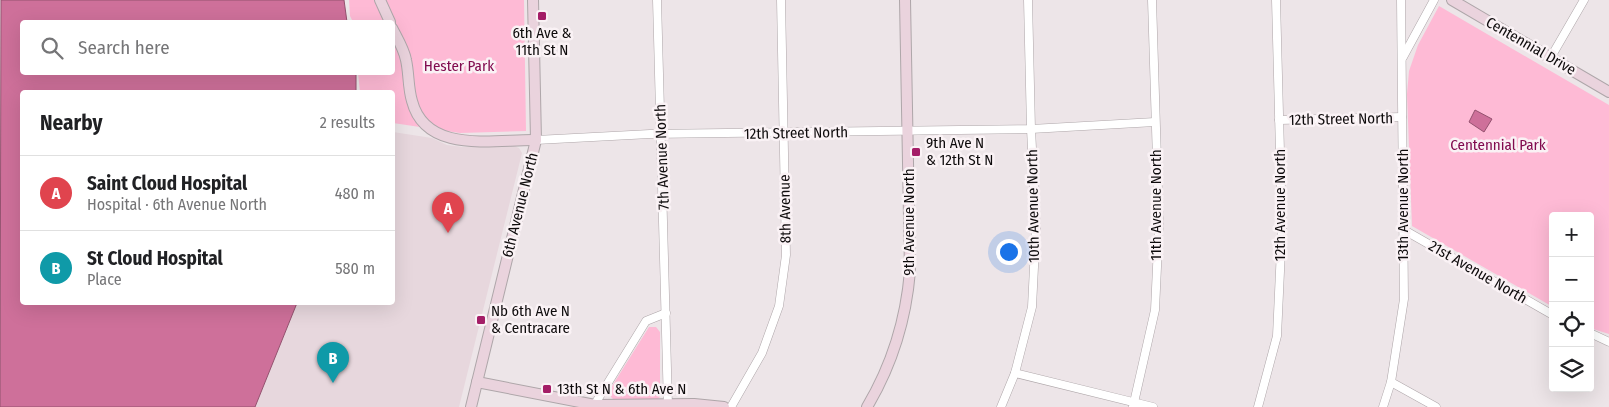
<!DOCTYPE html>
<html lang="en">
<head>
<meta charset="utf-8">
<style>
  body { margin:0; font-family:"Fira Sans Condensed",sans-serif; background:#f2f2f2; color:#202124 }
  .controls { position:absolute; right:15px; bottom:15px; display:grid; overflow:hidden; border-radius:5px; box-shadow:0 5px 20px #0002 }
  .controls button { width:45px; height:45px; display:grid; place-items:center; padding:0; border:0; border-bottom:1px solid #e0e0e0; background:#fff; color:#202124; font:25px sans-serif }
  .you { position:absolute; left:1008px; top:251px; width:18px; height:18px; margin:-12px; border:4px solid #fff; border-radius:50%; background:#1a73e8; box-shadow:0 0 0 8px #1a73e833 }
  .badge { display:grid; place-items:center; width:32px; height:32px; border-radius:50%; background:#111827; color:#fff; font-size:16px; font-weight:700 }
  .pin { position:absolute; translate:-50% -41px; filter:drop-shadow(0 1px 2px #0008) }
  .pin::after { content:''; position:absolute; top:26px; width:18px; height:15px; background:inherit; clip-path:polygon(0 0,100% 0,50% 100%) }
  .list { margin:0; padding:0; list-style:none }
  h2 { display:flex; justify-content:space-between; align-items:center; height:65px; margin:0; padding:0 20px; font-size:21px }
  h2 small { font-size:16px; font-weight:400; color:#757577 }
  .list li { display:grid; grid-template-columns:32px 1fr auto; gap:15px; align-items:center; box-sizing:border-box; height:75px; padding:0 20px; border-top:1px solid #e0e0e0 }
  .list b { display:block; font-size:19px; white-space:nowrap }
  .list p { margin:0; font-size:16px; white-space:nowrap; color:#757577 }
  .list em { font-size:16px; font-style:normal; color:#757577 }
  .icon { flex:none; width:28px; height:28px; fill:none; stroke:currentColor; stroke-width:2; stroke-linecap:round; stroke-linejoin:round }
  .map { position:relative; flex:none; width:1609px; height:407px; overflow:hidden }
  .search { position:absolute; background:#fff; box-shadow:0 5px 20px #0002; left:20px; top:20px; width:375px; height:55px; display:flex; align-items:center; gap:12px; box-sizing:border-box; padding:0 18px; border-radius:5px; color:#757577; font-size:19px }
  .panel { position:absolute; background:#fff; box-shadow:0 5px 20px #0002; left:20px; top:90px; width:375px; height:215px; border-radius:5px }
  .map>svg:first-child { display:block }
  .built { fill:#e7d7dd }
  .green { fill:#febad5 }
  .water { fill:#ce709a; stroke:#94526f }
  .lines { fill:none; stroke-linecap:round; stroke-linejoin:round }
  .street-casing { stroke:#aea6a9; stroke-width:9 }
  .secondary-casing { stroke:#aea6a9; stroke-width:12 }
  .street { stroke:#fff; stroke-width:8 }
  .secondary { stroke:#ead3dd; stroke-width:10 }
  .poi-dot { fill:#a41d67; stroke:#faf2f5; stroke-width:2 }
  .labels { text-anchor:middle; dominant-baseline:central; stroke-width:5; stroke-linejoin:round; paint-order:stroke }
  .poi-label { font-size:15px; fill:#0e0b0c; stroke:#faf2f5; text-anchor:start }
  .street-label { font-size:15px; fill:#0e0b0c; stroke:#faf2f5 }
  .park-label { font-size:15px; fill:#810b4f; stroke:#faf2f5 }
</style>
</head>
<body>
<div class="map">
<svg width="1609" height="407" viewBox="0 0 1609 407">
  <rect width="100%" height="100%" fill="#ede5e8"/>
  <!-- built -->
  <polygon class="built" points="393,132 432,138 447,145 463,147 514,146 519,148 522,153 459,407 255,407 297,303 392,302"/>
  <!-- green -->
  <g class="green">
    <polygon points="349,0 524,0 526,131 460,133 393,123 392,92 360,92 358,73 392,72 392,22 353,22 350,16"/>
    <polygon points="1439,6 1609,105 1609,334 1590,328 1590,216 1553,216 1553,307 1412,226 1407,94 1409,71 1418,45"/>
    <polygon points="649,327 656,327 660,332 660,397 656,400 614,400 611,397 609,391"/>
  </g>
  <!-- water -->
  <g class="water">
    <polygon points="1,0 344,0 347,22 22,22 22,72 356,73 356,92 22,92 22,302 297,303 255,407 0,407"/>
    <polygon points="1475,110 1492,119 1484,132 1469,122"/>
  </g>
  <g class="lines">
    <defs>
      <g id="street">
        <polyline points="657,0 668,406"/>
        <polyline points="1403,57 1434,0"/>
        <polyline points="1551,57 1584,0"/>
        <polyline points="1279,120 1402,117"/>
        <polyline points="536,140 650,134 1031,129 1155,122"/>
        <polyline points="1404,230 1553,315"/>
        <polyline points="1590,333 1609,342"/>
        <polyline points="1015,373 1153,407"/>
        <polyline points="1391,382 1436,407"/>
        <polyline points="593,407 646,321 666,313"/>
        <polyline points="731,407 762,353 779,306 786,255 781,0"/>
        <polyline points="1001,407 1015,373 1032,307 1036,227 1031,129 1028,0"/>
        <polyline points="1133,407 1155,310 1159,224 1152,0"/>
        <polyline points="1258,407 1277,336 1282,228 1276,0"/>
        <polyline points="1383,407 1391,382 1404,299 1401,0"/>
      </g>
      <g id="secondary">
        <polyline points="380,0 390,22"/>
        <polyline points="1452,0 1609,92"/>
        <path d="M392 28C397 38 404 49 406 60 409 73 408 88 412 101 426 155 495 139 536 140"/>
        <polyline points="477,382 595,405 694,404 724,407"/>
        <polyline points="471,407 536,140 533,0"/>
        <path d="M867 407C892 365 906 320 910 271L905 0"/>
      </g>
    </defs>
    <!-- street casing -->
    <use href="#street" class="street-casing"/>
    <!-- secondary casing -->
    <use href="#secondary" class="secondary-casing"/>
    <!-- street -->
    <use href="#street" class="street"/>
    <!-- secondary -->
    <use href="#secondary" class="secondary"/>
  </g>
  <!-- markers -->
  <g class="poi-dot">
    <rect x="537" y="11" width="10" height="10" rx="2.5"/>
    <rect x="911" y="147" width="10" height="10" rx="2.5"/>
    <rect x="476" y="315" width="10" height="10" rx="2.5"/>
    <rect x="542" y="384" width="10" height="10" rx="2.5"/>
  </g>
  <g class="labels">
    <!-- poi labels -->
    <g class="poi-label">
      <text x="542" y="33" text-anchor="middle">6th Ave &amp;<tspan x="542" dy="17">11th St N</tspan></text>
      <text x="926" y="143">9th Ave N<tspan x="926" dy="17">&amp; 12th St N</tspan></text>
      <text x="491" y="311">Nb 6th Ave N<tspan x="491" dy="17">&amp; Centracare</tspan></text>
      <text x="557" y="389">13th St N &amp; 6th Ave N</text>
    </g>
    <!-- street labels -->
    <g class="street-label">
      <text transform="translate(1531 46) rotate(30)">Centennial Drive</text>
      <text transform="translate(1341 119) rotate(-1)">12th Street North</text>
      <text transform="translate(796 133) rotate(-1)">12th Street North</text>
      <text transform="translate(662 157) rotate(-92)">7th Avenue North</text>
      <text transform="translate(520 205) rotate(-76)">6th Avenue North</text>
      <text transform="translate(1156 205) rotate(-90)">11th Avenue North</text>
      <text transform="translate(1280 205) rotate(-90)">12th Avenue North</text>
      <text transform="translate(1403 205) rotate(-90)">13th Avenue North</text>
      <text transform="translate(1033 206) rotate(-91)">10th Avenue North</text>
      <text transform="translate(785 209) rotate(-91)">8th Avenue</text>
      <text transform="translate(909 222) rotate(-90)">9th Avenue North</text>
      <text transform="translate(1478 272) rotate(30)">21st Avenue North</text>
    </g>
    <!-- park labels -->
    <g class="park-label">
      <text x="459" y="66">Hester Park</text>
      <text x="1498" y="145">Centennial Park</text>
    </g>
  </g>
</svg>
<div class="controls">
<button>+</button>
<button>−</button>
<button><svg class="icon" aria-label="locate" viewBox="0 0 24 24"><circle cx="12" cy="12" r="6"/><path d="M12 2v4M12 18v4M2 12h4M18 12h4"/></svg></button>
<button><svg class="icon" aria-label="layers" viewBox="0 0 24 24"><path d="M12 4l9 5-9 5-9-5zM3 14l9 5 9-5"/></svg></button>
</div>
<div class="you"></div>
<div class="pin badge" style="left:448px;top:233px;background:#e0444e">A</div>
<div class="pin badge" style="left:333px;top:383px;background:#0f9aa8">B</div>
<div class="search"><svg class="icon" aria-label="search" viewBox="0 0 24 24"><circle cx="10" cy="10" r="6"/><path d="M15 15l6 6"/></svg>Search here</div>
<section class="panel">
<h2>Nearby<small>2 results</small></h2>
<ul class="list">
<li><span class="badge" style="background:#e0444e">A</span><div><b>Saint Cloud Hospital</b><p>Hospital · 6th Avenue North</p></div><em>480 m</em></li>
<li><span class="badge" style="background:#0f9aa8">B</span><div><b>St Cloud Hospital</b><p>Place</p></div><em>580 m</em></li>
</ul>
</section>
</div>
</body>
</html>
